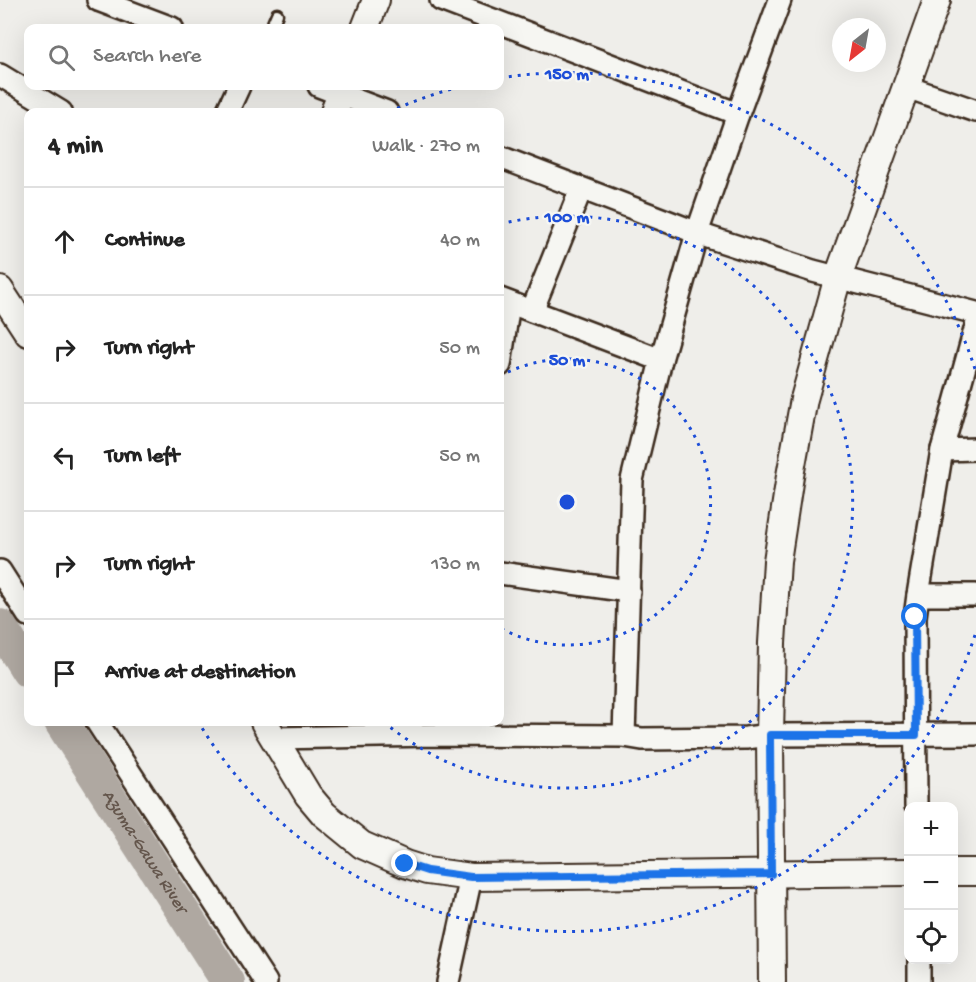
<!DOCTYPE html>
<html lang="en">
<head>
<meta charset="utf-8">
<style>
  body { margin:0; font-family:"Gochi Hand",sans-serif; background:#f2f2f2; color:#222 }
  .controls { position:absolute; right:18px; bottom:18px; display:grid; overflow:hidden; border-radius:12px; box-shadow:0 6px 24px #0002 }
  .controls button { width:54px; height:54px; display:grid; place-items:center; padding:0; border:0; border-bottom:2px solid #e0e0e0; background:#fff; color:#222; font:30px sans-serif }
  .compass { position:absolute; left:832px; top:18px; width:54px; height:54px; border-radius:50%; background:#fff; box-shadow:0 6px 24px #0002; rotate:211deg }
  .stop { position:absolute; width:18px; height:18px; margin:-14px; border:4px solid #1a73e8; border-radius:50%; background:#fff }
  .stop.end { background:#1a73e8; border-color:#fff; box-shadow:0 2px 6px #0008 }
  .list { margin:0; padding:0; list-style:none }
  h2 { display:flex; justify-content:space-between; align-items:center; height:78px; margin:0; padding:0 24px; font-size:26px }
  h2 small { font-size:20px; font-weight:400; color:#767676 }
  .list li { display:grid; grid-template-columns:39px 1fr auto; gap:18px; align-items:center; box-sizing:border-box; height:108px; padding:0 24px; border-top:2px solid #e0e0e0 }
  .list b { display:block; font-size:22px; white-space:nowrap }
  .list em { font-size:20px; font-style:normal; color:#767676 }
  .icon { flex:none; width:33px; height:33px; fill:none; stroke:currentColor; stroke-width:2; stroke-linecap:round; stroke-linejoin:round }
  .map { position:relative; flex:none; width:976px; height:982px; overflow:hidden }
  .search { position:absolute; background:#fff; box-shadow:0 6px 24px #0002; left:24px; top:24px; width:480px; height:66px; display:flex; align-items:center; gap:15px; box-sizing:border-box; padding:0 21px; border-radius:12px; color:#767676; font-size:22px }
  .panel { position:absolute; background:#fff; box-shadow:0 6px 24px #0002; left:24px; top:108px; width:480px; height:618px; border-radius:12px }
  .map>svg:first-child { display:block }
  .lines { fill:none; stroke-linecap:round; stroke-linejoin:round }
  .river { stroke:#afa8a1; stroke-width:34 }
  .service-casing { stroke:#3b2a1e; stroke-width:15 }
  .minor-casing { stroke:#3b2a1e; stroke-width:26 }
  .tertiary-casing { stroke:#3b2a1e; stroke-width:30 }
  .service { stroke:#f6f6f2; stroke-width:10 }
  .minor { stroke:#f6f6f2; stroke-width:21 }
  .tertiary { stroke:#f6f6f2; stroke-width:26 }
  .route { stroke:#1a73e8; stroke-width:8 }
  .ring { fill:none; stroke:#1d4ed8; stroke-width:3; stroke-dasharray:3 6 }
  .labels { text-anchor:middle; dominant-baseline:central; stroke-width:4.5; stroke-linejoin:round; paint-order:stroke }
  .water-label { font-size:18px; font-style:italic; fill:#64564c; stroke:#f6f6f2 }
  .centre { fill:#1d4ed8; stroke:#f6f6f2; stroke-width:3 }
  .ring-label { font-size:18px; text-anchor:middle; font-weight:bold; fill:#1d4ed8; stroke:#f6f6f2; stroke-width:4.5; stroke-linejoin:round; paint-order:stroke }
</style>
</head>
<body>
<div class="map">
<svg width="976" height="982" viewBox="0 0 976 982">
  <rect width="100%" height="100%" fill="#efeeea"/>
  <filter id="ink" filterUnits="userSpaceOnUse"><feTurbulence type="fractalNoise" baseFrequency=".0167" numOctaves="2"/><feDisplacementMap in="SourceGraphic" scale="12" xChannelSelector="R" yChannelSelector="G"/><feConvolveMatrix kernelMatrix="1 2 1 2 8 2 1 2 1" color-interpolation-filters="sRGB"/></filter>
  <g filter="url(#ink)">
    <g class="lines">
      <!-- river -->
      <g class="river">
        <polyline points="0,626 28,671"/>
        <path id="s1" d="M61 722 228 982"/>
      </g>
      <defs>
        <polyline id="service" points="271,28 277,14"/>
        <g id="minor">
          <polyline points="98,0 172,28"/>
          <polyline points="441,0 738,114"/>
          <polyline points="0,75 61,112"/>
          <polyline points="319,86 387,112"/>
          <polyline points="907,87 976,111"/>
          <polyline points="227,112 239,86"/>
          <polyline points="500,157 708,237 813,271 976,313"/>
          <polyline points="500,299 661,360"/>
          <polyline points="532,311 581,189"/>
          <polyline points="500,365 509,303"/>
          <polyline points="942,450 976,449"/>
          <polyline points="0,571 28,615"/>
          <polyline points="500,573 629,591"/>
          <polyline points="918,595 976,595"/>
          <polyline points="97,722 266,982"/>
          <polyline points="624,736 632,480 661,360 697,233 738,114 780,0"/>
          <polyline points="274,738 433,735 624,736 642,739 746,738 770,735 976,734"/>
          <polyline points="916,806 915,617 918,595 942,450 976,326"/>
          <polyline points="919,960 919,982"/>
          <polyline points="448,982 471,877"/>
        </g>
        <g id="tertiary">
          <polyline points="365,28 376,0"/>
          <polyline points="334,112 344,86"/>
          <polyline points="0,290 28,333"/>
          <polyline points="264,722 308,795 324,814 362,845 405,864 427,871 471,877 908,872"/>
          <polyline points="954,872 976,872"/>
          <polyline points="772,982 770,735 772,643 777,561 790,476 804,399 838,277 937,0"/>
        </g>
      </defs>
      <!-- service casing -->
      <use href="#service" class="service-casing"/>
      <!-- minor casing -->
      <use href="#minor" class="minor-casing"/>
      <!-- tertiary casing -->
      <use href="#tertiary" class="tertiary-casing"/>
      <!-- service -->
      <use href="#service" class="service"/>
      <!-- minor -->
      <use href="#minor" class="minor"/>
      <!-- tertiary -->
      <use href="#tertiary" class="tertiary"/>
    </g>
  </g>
  <g class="lines" filter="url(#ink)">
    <!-- route -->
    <polyline class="route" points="405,864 427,871 471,877 771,874 770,735 916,735 915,617"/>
  </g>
  <!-- distance rings -->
  <g class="ring">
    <path d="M500 376A143 143 0 1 1 500 628"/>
    <path d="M500 224A286 286 0 1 1 385 723"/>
    <path d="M975 635A429 429 0 0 1 199 723M389 112A429 429 0 0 1 463 86M500 78A429 429 0 0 1 975 369"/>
  </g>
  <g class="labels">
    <!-- water labels -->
    <g class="water-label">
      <text stroke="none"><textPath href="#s1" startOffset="154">Azuma-Gawa River</textPath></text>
    </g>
  </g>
  <circle cx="567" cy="502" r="9" class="centre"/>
  <g class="ring-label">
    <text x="567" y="79">150 m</text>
    <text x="567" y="222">100 m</text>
    <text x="567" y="365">50 m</text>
  </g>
</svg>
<div class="controls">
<button>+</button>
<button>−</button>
<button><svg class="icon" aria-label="locate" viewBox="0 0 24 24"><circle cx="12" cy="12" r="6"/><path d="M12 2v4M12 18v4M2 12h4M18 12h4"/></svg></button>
</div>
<svg class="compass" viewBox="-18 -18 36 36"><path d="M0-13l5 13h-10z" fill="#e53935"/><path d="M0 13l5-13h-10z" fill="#767676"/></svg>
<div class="stop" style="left:915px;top:617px"></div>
<div class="stop end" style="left:405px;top:864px"></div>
<div class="search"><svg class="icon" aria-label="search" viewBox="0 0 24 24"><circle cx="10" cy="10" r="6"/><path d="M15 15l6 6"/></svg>Search here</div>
<section class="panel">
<h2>4 min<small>Walk · 270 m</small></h2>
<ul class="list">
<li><svg class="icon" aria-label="ahead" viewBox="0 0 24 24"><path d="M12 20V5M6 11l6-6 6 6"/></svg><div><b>Continue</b></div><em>40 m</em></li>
<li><svg class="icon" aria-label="right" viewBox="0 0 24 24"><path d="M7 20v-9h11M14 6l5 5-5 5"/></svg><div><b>Turn right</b></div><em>50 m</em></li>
<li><svg class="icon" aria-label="left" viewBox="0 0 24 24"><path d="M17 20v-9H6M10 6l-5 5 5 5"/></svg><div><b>Turn left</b></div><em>50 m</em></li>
<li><svg class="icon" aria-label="right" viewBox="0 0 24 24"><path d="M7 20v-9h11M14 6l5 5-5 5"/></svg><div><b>Turn right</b></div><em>130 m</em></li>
<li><svg class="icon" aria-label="arrive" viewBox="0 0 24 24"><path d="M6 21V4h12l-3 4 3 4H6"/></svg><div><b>Arrive at destination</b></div></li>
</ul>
</section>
</div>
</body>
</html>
